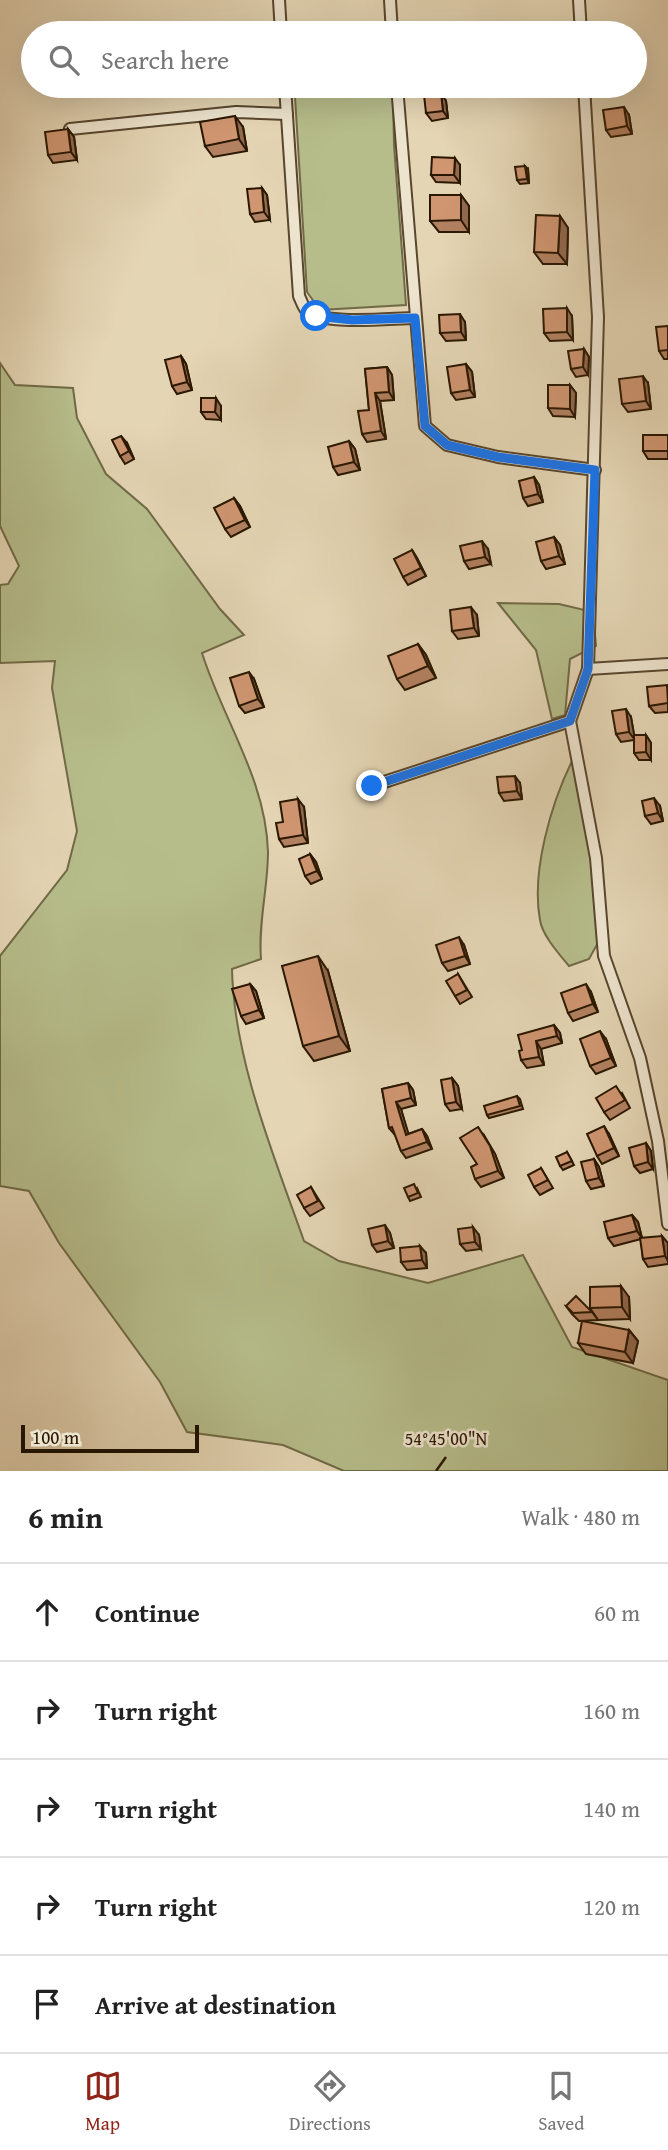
<!DOCTYPE html>
<html lang="en">
<head>
<meta charset="utf-8">
<style>
  body { margin:0; font-family:"Gentium Book Plus",serif; background:#f6f6f6; color:#222 }
  .scale { position:absolute; left:21px; bottom:18px; width:178px; box-sizing:border-box; padding-left:7px; border:4px solid #2a1701; border-top:0; font-size:19px; line-height:24px; white-space:nowrap; color:#2a1701; -webkit-text-stroke:5px #ede4ce; paint-order:stroke }
  .stop { position:absolute; width:21px; height:21px; margin:-16px; border:5px solid #1a73e8; border-radius:50%; background:#fff }
  .stop.end { background:#1a73e8; border-color:#fff; box-shadow:0 2px 7px #0008 }
  .list { margin:0; padding:0; list-style:none }
  h2 { display:flex; justify-content:space-between; align-items:center; height:91px; margin:0; padding:0 28px; font-size:30px }
  h2 small { font-size:23px; font-weight:400; color:#767676 }
  .list li { display:grid; grid-template-columns:46px 1fr auto; gap:21px; align-items:center; box-sizing:border-box; height:98px; padding:0 28px; border-top:2px solid #e0e0e0 }
  .list b { display:block; font-size:26px; white-space:nowrap }
  .list em { font-size:23px; font-style:normal; color:#767676 }
  .icon { flex:none; width:38px; height:38px; fill:none; stroke:currentColor; stroke-width:2; stroke-linecap:round; stroke-linejoin:round }
  .map { position:relative; flex:none; width:668px; height:1471px; overflow:hidden }
  .search { position:absolute; background:#fff; box-shadow:0 7px 28px #0002; left:21px; right:21px; top:21px; height:77px; display:flex; align-items:center; gap:18px; box-sizing:border-box; padding:0 24px; border-radius:38px; color:#767676; font-size:26px }
  .sheet { height:581px; background:#fff }
  nav { display:flex; justify-content:space-around; align-items:center; box-sizing:border-box; height:98px; border-top:2px solid #e0e0e0; background:#fff; font-size:19px; color:#767676 }
  nav a { display:grid; justify-items:center; gap:4px }
  nav .on { color:#8f2418 }
  .map>svg:first-child { display:block }
  .green { fill:#b6bd8b; stroke:#706a46; stroke-width:2 }
  .lines { fill:none; stroke-linecap:round; stroke-linejoin:round }
  .minor-casing { stroke:#58462e; stroke-width:14 }
  .minor { stroke:#ede4ce; stroke-width:10 }
  .wall { fill:#b28161; stroke:#2a1701; stroke-width:2 }
  .shaded-wall { fill:#91694f; stroke:#2a1701; stroke-width:2 }
  .building { fill:#cf9671; stroke:#2a1701; stroke-width:2 }
  .route { stroke:#1a73e8; stroke-width:9 }
  .ticks { fill:none; stroke:#2a1701; stroke-width:2.5 }
  .ticks-label { font-size:18px; text-anchor:middle; fill:#2a1701; stroke:#ede4ce; stroke-width:5; stroke-linejoin:round; paint-order:stroke }
</style>
</head>
<body>
<div class="map">
<svg width="668" height="1471" viewBox="0 0 668 1471">
  <rect width="100%" height="100%" fill="#e4d5b4"/>
  <filter id="stains"><feTurbulence type="fractalNoise" baseFrequency=".00286" numOctaves="4"/><feColorMatrix values="0 0 0 0 .2 0 0 0 0 .09 0 0 0 0 .02 0 0 0 .5 -.17"/></filter>
  <radialGradient id="worn" r=".72"><stop offset=".6" stop-color="#630" stop-opacity="0"/><stop offset="1" stop-color="#630" stop-opacity=".3"/></radialGradient>
  <!-- green -->
  <g class="green">
    <polygon points="393,94 394,145 406,305 320,310 307,292 295,97"/>
    <path d="M0 363 15 385 73 388 77 418 106 474 147 509 220 609 244 635 202 653C223 720 266 779 268 852 268 888 258 923 261 959L232 969C234 1060 274 1156 304 1241L339 1261 428 1283 523 1255 572 1347 668 1380V1471H344L283 1445 187 1432 160 1382 59 1243 29 1191 0 1186V956L67 870 77 831 52 688 55 661 0 663V585L8 584 19 566 0 526Z"/>
    <polygon points="498,603 559,604 593,612 596,646 570,659 565,715 552,719 536,650"/>
    <path d="M572 761 605 905 599 941 589 959 569 966C559 954 542 935 540 920 531 872 551 804 572 761Z"/>
  </g>
  <g class="lines">
    <defs>
      <g id="minor">
        <polyline points="279,0 281,33"/>
        <polyline points="390,0 392,33"/>
        <polyline points="579,0 581,33"/>
        <path d="M285 86 299 296C301 300 303 307 306 310 322 326 392 318 415 318"/>
        <polyline points="397,86 425,426 447,445 498,457 595,470"/>
        <polyline points="70,129 236,112 287,114"/>
        <polyline points="588,669 668,664"/>
        <polyline points="570,721 596,858 604,956 640,1058 658,1141 668,1224"/>
        <polyline points="372,786 570,721 588,669 598,317 584,86"/>
      </g>
    </defs>
    <!-- minor casing -->
    <use href="#minor" class="minor-casing"/>
    <!-- minor -->
    <use href="#minor" class="minor"/>
  </g>
  <!-- wall -->
  <g class="wall">
    <polygon points="446,101 448,118 432,121 426,113"/>
    <polygon points="629,115 632,134 611,137 606,130"/>
    <polygon points="243,127 247,151 213,157 205,146"/>
    <polygon points="68,129 74,137 77,160 53,163 48,155"/>
    <polygon points="460,165 460,183 436,182 431,175"/>
    <polygon points="528,169 529,183 520,184 517,180"/>
    <polygon points="262,188 267,195 270,220 255,222 250,214"/>
    <polygon points="461,195 469,206 469,232 439,232 430,221"/>
    <polygon points="560,216 568,228 567,264 543,264 534,252"/>
    <polygon points="572,316 573,340 550,341 544,333"/>
    <polygon points="465,322 466,340 446,341 440,333"/>
    <polygon points="668,326 668,359 664,359 659,351"/>
    <polygon points="584,349 589,357 588,375 576,377 571,369"/>
    <polygon points="181,356 186,364 192,390 177,394 172,386"/>
    <polygon points="466,364 472,372 475,397 456,400 451,393"/>
    <polygon points="387,367 392,375 394,400 380,401 386,439 367,442 362,434 369,410 365,369"/>
    <polygon points="648,383 651,409 628,412 622,404"/>
    <polygon points="570,385 576,393 575,417 553,416 548,408"/>
    <polygon points="221,406 221,420 206,419 201,412"/>
    <polygon points="668,435 668,459 648,459 643,451"/>
    <polygon points="349,441 355,449 360,470 338,475 333,467"/>
    <polygon points="127,443 134,459 125,464 120,456"/>
    <polygon points="534,477 539,485 543,502 528,506 523,498"/>
    <polygon points="234,498 240,506 250,527 231,537 225,529"/>
    <polygon points="554,537 560,545 565,564 546,569 541,561"/>
    <polygon points="488,549 491,564 469,569 464,561"/>
    <polygon points="412,550 417,558 426,576 408,585 403,577"/>
    <polygon points="477,615 479,636 458,639 452,631"/>
    <polygon points="418,644 426,655 436,678 405,690 397,679"/>
    <polygon points="254,679 264,707 245,713 239,706"/>
    <polygon points="668,686 668,712 655,713 649,706"/>
    <polygon points="631,717 634,735 646,735 651,743 651,760 639,760 634,753 634,740 621,742 616,734"/>
    <polygon points="520,783 522,799 504,801 499,793"/>
    <polygon points="660,806 663,821 651,824 645,816"/>
    <polygon points="304,807 308,843 284,847 279,839 283,822"/>
    <polygon points="310,854 316,862 322,879 311,884 305,876"/>
    <polygon points="464,945 470,964 448,971 442,963"/>
    <polygon points="328,971 350,1051 314,1061 303,1046"/>
    <polygon points="458,974 472,997 460,1004 455,996"/>
    <polygon points="250,984 256,991 264,1018 246,1024 241,1016"/>
    <polygon points="591,992 598,1012 573,1021 568,1013"/>
    <polygon points="554,1025 560,1033 562,1043 541,1049 544,1065 527,1068 521,1060 522,1050"/>
    <polygon points="606,1039 616,1066 596,1074 590,1066"/>
    <polygon points="452,1078 458,1086 462,1109 450,1111 445,1104"/>
    <polygon points="408,1083 413,1090 416,1105 401,1109 408,1134 422,1129 427,1136 432,1149 406,1158 401,1151 395,1135 389,1128 382,1089"/>
    <polygon points="622,1093 630,1108 610,1120 604,1112"/>
    <polygon points="517,1096 520,1099 523,1109 489,1118 487,1115"/>
    <polygon points="609,1134 619,1156 602,1164 597,1156"/>
    <polygon points="484,1135 495,1154 504,1178 481,1187 475,1179 477,1164"/>
    <polygon points="646,1143 651,1151 653,1169 640,1173 634,1166"/>
    <polygon points="567,1152 574,1165 563,1170 560,1166"/>
    <polygon points="594,1159 599,1167 604,1186 591,1189 586,1181"/>
    <polygon points="541,1168 553,1188 540,1195 534,1187"/>
    <polygon points="311,1187 324,1208 310,1216 304,1208"/>
    <polygon points="417,1188 421,1197 410,1201 408,1197"/>
    <polygon points="632,1215 638,1222 642,1238 668,1243 668,1264 648,1267 643,1259 641,1239 614,1246 608,1238"/>
    <polygon points="390,1233 394,1248 377,1252 372,1245"/>
    <polygon points="479,1235 481,1249 466,1251 460,1244"/>
    <polygon points="426,1253 427,1268 407,1270 401,1262"/>
    <polygon points="629,1297 630,1319 598,1320 590,1308"/>
    <polygon points="566,1306 592,1312 598,1320 579,1321 572,1314"/>
    <polygon points="629,1330 638,1341 633,1363 586,1354 578,1343"/>
  </g>
  <!-- shaded-wall -->
  <g class="shaded-wall">
    <polygon points="441,93 446,101 448,118 443,111"/>
    <polygon points="624,107 629,115 632,134 627,126"/>
    <polygon points="235,116 243,127 247,151 239,139"/>
    <polygon points="68,129 74,137 77,160 71,152"/>
    <polygon points="455,158 460,165 460,183 454,175"/>
    <polygon points="525,166 528,169 529,183 527,179"/>
    <polygon points="262,188 267,195 270,220 264,212"/>
    <polygon points="461,195 469,206 469,232 461,220"/>
    <polygon points="560,216 568,228 567,264 558,253"/>
    <polygon points="567,308 572,316 573,340 567,332"/>
    <polygon points="460,314 465,322 466,340 461,332"/>
    <polygon points="584,349 589,357 588,375 583,367"/>
    <polygon points="181,356 186,364 192,390 187,382"/>
    <polygon points="466,364 472,372 475,397 470,390"/>
    <polygon points="387,367 392,375 394,400 389,392"/>
    <polygon points="643,376 648,383 651,409 646,401"/>
    <polygon points="570,385 576,393 575,417 570,409"/>
    <polygon points="375,393 380,401 386,439 381,431"/>
    <polygon points="216,398 221,406 221,420 215,412"/>
    <polygon points="121,436 127,443 134,459 129,451"/>
    <polygon points="349,441 355,449 360,470 354,462"/>
    <polygon points="534,477 539,485 543,502 538,494"/>
    <polygon points="234,498 240,506 250,527 245,520"/>
    <polygon points="554,537 560,545 565,564 559,556"/>
    <polygon points="482,541 488,549 491,564 485,557"/>
    <polygon points="412,550 417,558 426,576 421,568"/>
    <polygon points="471,607 477,615 479,636 474,628"/>
    <polygon points="418,644 426,655 436,678 428,666"/>
    <polygon points="249,672 254,679 264,707 258,699"/>
    <polygon points="626,709 631,717 635,740 629,732"/>
    <polygon points="646,735 651,743 651,760 646,752"/>
    <polygon points="515,776 520,783 522,799 517,791"/>
    <polygon points="654,798 660,806 663,821 658,813"/>
    <polygon points="298,799 304,807 308,843 303,835"/>
    <polygon points="310,854 316,862 322,879 317,871"/>
    <polygon points="459,937 464,945 470,964 465,956"/>
    <polygon points="318,956 328,971 350,1051 339,1036"/>
    <polygon points="250,984 256,991 264,1018 259,1010"/>
    <polygon points="586,984 591,992 598,1012 593,1004"/>
    <polygon points="554,1025 560,1033 562,1043 557,1036"/>
    <polygon points="600,1031 606,1039 616,1066 611,1058"/>
    <polygon points="536,1041 541,1049 544,1065 539,1057"/>
    <polygon points="452,1078 458,1086 462,1109 456,1102"/>
    <polygon points="408,1083 413,1090 416,1105 411,1098"/>
    <polygon points="396,1102 401,1109 411,1142 406,1135"/>
    <polygon points="604,1126 609,1134 619,1156 614,1148"/>
    <polygon points="478,1127 495,1154 504,1178 498,1171"/>
    <polygon points="422,1129 427,1136 432,1149 427,1142"/>
    <polygon points="646,1143 651,1151 653,1169 648,1162"/>
    <polygon points="594,1159 599,1167 604,1186 599,1178"/>
    <polygon points="632,1215 638,1222 642,1238 637,1231"/>
    <polygon points="385,1225 390,1233 394,1248 388,1241"/>
    <polygon points="473,1227 479,1235 481,1249 475,1242"/>
    <polygon points="662,1236 668,1243 668,1261 665,1256"/>
    <polygon points="420,1246 426,1253 427,1268 422,1260"/>
    <polygon points="621,1286 629,1297 630,1319 622,1307"/>
    <polygon points="629,1330 638,1341 633,1363 625,1352"/>
  </g>
  <!-- building -->
  <g class="building">
    <polygon points="441,93 443,111 426,113 424,95"/>
    <polygon points="624,107 627,126 606,130 603,110"/>
    <polygon points="235,116 239,139 205,146 200,122"/>
    <polygon points="68,129 71,152 48,155 45,132"/>
    <polygon points="432,157 455,158 454,175 431,175"/>
    <polygon points="525,166 527,179 517,180 515,167"/>
    <polygon points="262,188 264,212 250,214 247,189"/>
    <polygon points="430,195 461,195 461,220 430,221"/>
    <polygon points="536,215 560,216 558,253 534,252"/>
    <polygon points="567,308 567,332 544,333 543,309"/>
    <polygon points="460,314 461,332 440,333 439,315"/>
    <polygon points="668,326 668,350 659,351 656,327"/>
    <polygon points="584,349 583,367 571,369 568,351"/>
    <polygon points="181,356 187,382 172,386 165,360"/>
    <polygon points="466,364 470,390 451,393 447,367"/>
    <polygon points="387,367 389,392 375,393 381,431 362,434 358,411 369,410 365,369"/>
    <polygon points="643,376 646,401 622,404 619,379"/>
    <polygon points="548,385 570,385 570,409 548,408"/>
    <polygon points="201,398 216,398 215,412 201,412"/>
    <rect x="643" y="435" width="25" height="16"/>
    <polygon points="121,436 129,451 120,456 112,440"/>
    <polygon points="349,441 354,462 333,467 328,447"/>
    <polygon points="534,477 538,494 523,498 519,481"/>
    <polygon points="234,498 245,520 225,529 214,508"/>
    <polygon points="554,537 559,556 541,561 536,542"/>
    <polygon points="482,541 485,557 464,561 460,546"/>
    <polygon points="412,550 421,568 403,577 394,559"/>
    <polygon points="471,607 474,628 452,631 450,610"/>
    <polygon points="418,644 428,666 397,679 388,656"/>
    <polygon points="249,672 258,699 239,706 230,678"/>
    <polygon points="667,685 668,703 649,706 647,687"/>
    <polygon points="626,709 629,732 616,734 612,711"/>
    <polygon points="634,735 646,735 646,752 634,753"/>
    <polygon points="515,776 517,791 499,793 497,777"/>
    <polygon points="654,798 658,813 645,816 642,801"/>
    <polygon points="298,799 303,835 279,839 276,823 283,822 280,802"/>
    <polygon points="310,854 317,871 305,876 299,859"/>
    <polygon points="459,937 465,956 442,963 436,945"/>
    <polygon points="318,956 339,1036 303,1046 282,966"/>
    <polygon points="458,974 467,990 455,996 446,981"/>
    <polygon points="250,984 259,1010 241,1016 232,989"/>
    <polygon points="586,984 593,1004 568,1013 561,993"/>
    <polygon points="554,1025 557,1036 536,1041 539,1057 521,1060 519,1051 522,1050 518,1035"/>
    <polygon points="600,1031 611,1058 590,1066 580,1039"/>
    <polygon points="452,1078 456,1102 445,1104 441,1080"/>
    <polygon points="408,1083 411,1098 396,1102 406,1135 422,1129 427,1142 401,1151 392,1127 389,1128 382,1089"/>
    <polygon points="616,1086 625,1100 604,1112 596,1098"/>
    <polygon points="517,1096 520,1106 487,1115 484,1106"/>
    <polygon points="604,1126 614,1148 597,1156 587,1134"/>
    <polygon points="478,1127 490,1146 498,1171 475,1179 471,1167 477,1164 460,1138"/>
    <polygon points="646,1143 648,1162 634,1166 629,1148"/>
    <polygon points="567,1152 572,1161 560,1166 556,1157"/>
    <polygon points="594,1159 599,1178 586,1181 581,1162"/>
    <polygon points="541,1168 548,1180 534,1187 528,1175"/>
    <polygon points="414,1184 418,1193 408,1197 404,1188"/>
    <polygon points="311,1187 318,1201 304,1208 297,1195"/>
    <polygon points="632,1215 637,1231 608,1238 604,1222"/>
    <polygon points="385,1225 388,1241 372,1245 368,1229"/>
    <polygon points="473,1227 475,1242 460,1244 458,1229"/>
    <polygon points="662,1236 665,1256 643,1259 640,1238"/>
    <polygon points="420,1246 422,1260 401,1262 400,1248"/>
    <polygon points="621,1286 622,1307 590,1308 590,1287"/>
    <polygon points="576,1296 592,1312 573,1313 566,1306"/>
    <polygon points="582,1321 629,1330 625,1352 578,1343"/>
  </g>
  <g class="lines">
    <!-- route -->
    <polyline class="route" points="316,316 352,320 415,318 425,426 447,445 498,457 595,470 588,669 570,721 372,786"/>
  </g>
  <!-- ticks -->
  <path class="ticks" d="M436 1471 446 1457"/>
  <g class="ticks-label">
    <text x="446" y="1445">54°45'00"N</text>
  </g>
  <rect width="100%" height="100%" filter="url(#stains)"/>
  <rect width="100%" height="100%" fill="url(#worn)"/>
</svg>
<div class="scale">100 m</div>
<div class="stop" style="left:316px;top:316px"></div>
<div class="stop end" style="left:372px;top:786px"></div>
<div class="search"><svg class="icon" aria-label="search" viewBox="0 0 24 24"><circle cx="10" cy="10" r="6"/><path d="M15 15l6 6"/></svg>Search here</div>
</div>
<section class="sheet">
<h2>6 min<small>Walk · 480 m</small></h2>
<ul class="list">
<li><svg class="icon" aria-label="ahead" viewBox="0 0 24 24"><path d="M12 20V5M6 11l6-6 6 6"/></svg><div><b>Continue</b></div><em>60 m</em></li>
<li><svg class="icon" aria-label="right" viewBox="0 0 24 24"><path d="M7 20v-9h11M14 6l5 5-5 5"/></svg><div><b>Turn right</b></div><em>160 m</em></li>
<li><svg class="icon" aria-label="right" viewBox="0 0 24 24"><path d="M7 20v-9h11M14 6l5 5-5 5"/></svg><div><b>Turn right</b></div><em>140 m</em></li>
<li><svg class="icon" aria-label="right" viewBox="0 0 24 24"><path d="M7 20v-9h11M14 6l5 5-5 5"/></svg><div><b>Turn right</b></div><em>120 m</em></li>
<li><svg class="icon" aria-label="arrive" viewBox="0 0 24 24"><path d="M6 21V4h12l-3 4 3 4H6"/></svg><div><b>Arrive at destination</b></div></li>
</ul>
</section>
<nav>
<a class="on"><svg class="icon" aria-label="map" viewBox="0 0 24 24"><path d="M3 6l6-2 6 2 6-2v14l-6 2-6-2-6 2zM9 4v14M15 6v14"/></svg>Map</a>
<a><svg class="icon" aria-label="directions" viewBox="0 0 24 24"><path d="M12 3l9 9-9 9-9-9zM9 14v-3h6M13 9l2 2-2 2"/></svg>Directions</a>
<a><svg class="icon" aria-label="saved" viewBox="0 0 24 24"><path d="M7 4h10v16l-5-4-5 4z"/></svg>Saved</a>
</nav>
</body>
</html>
